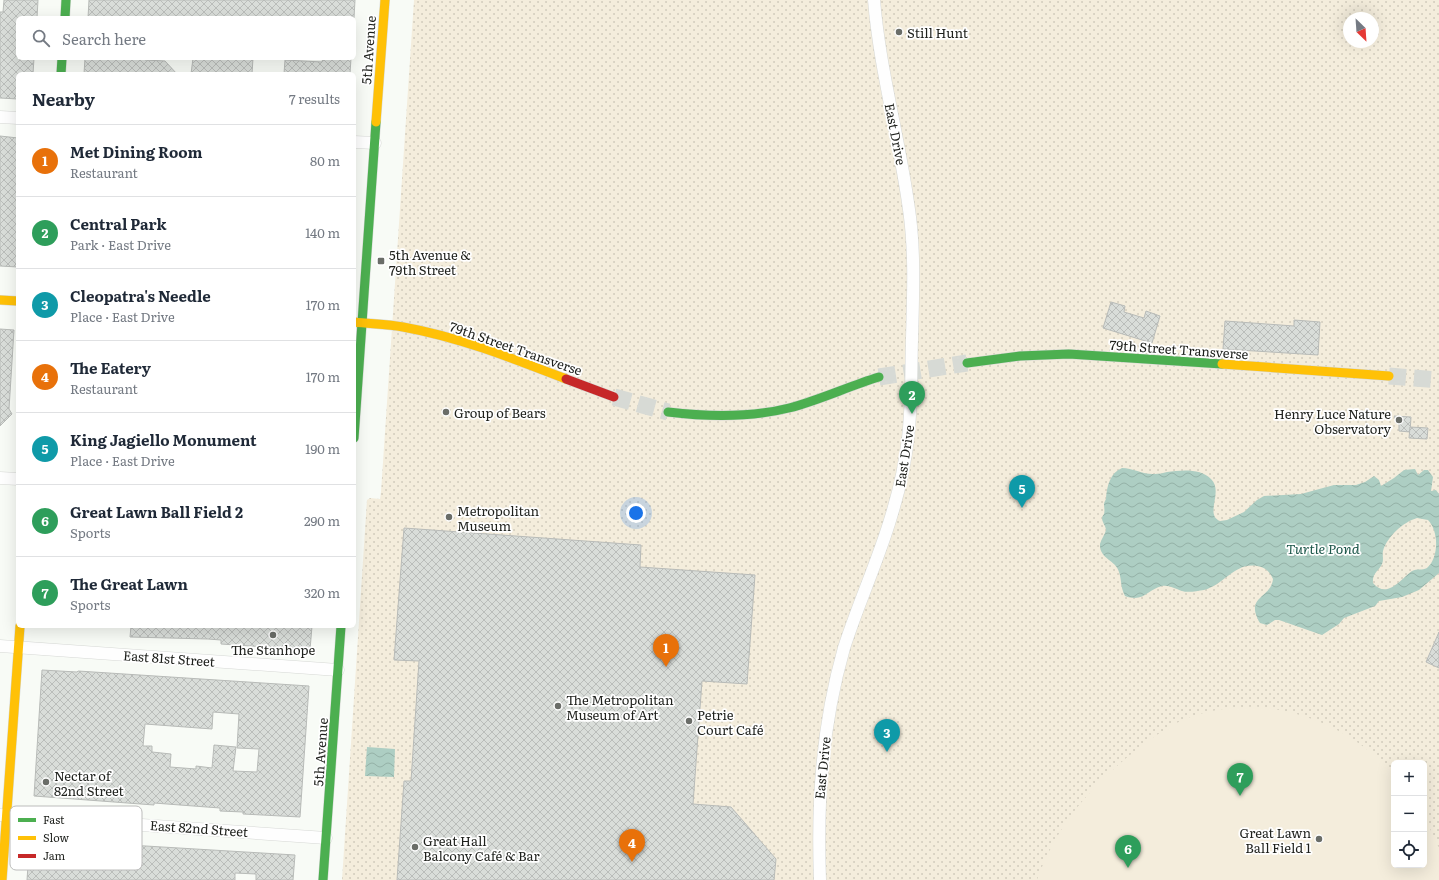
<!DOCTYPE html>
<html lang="en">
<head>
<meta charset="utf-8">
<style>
  body { margin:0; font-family:Literata,serif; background:#f6f6f7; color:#1f2937 }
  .controls { position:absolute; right:12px; bottom:12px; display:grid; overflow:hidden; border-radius:6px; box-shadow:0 4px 16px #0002 }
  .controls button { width:36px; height:36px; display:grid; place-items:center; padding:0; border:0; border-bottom:1px solid #e0e1e3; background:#fff; color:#1f2937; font:20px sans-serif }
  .compass { position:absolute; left:1343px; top:12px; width:36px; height:36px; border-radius:50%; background:#fff; box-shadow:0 4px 16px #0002; rotate:155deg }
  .you { position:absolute; left:636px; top:513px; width:14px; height:14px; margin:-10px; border:3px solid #fff; border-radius:50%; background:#1a73e8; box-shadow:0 0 0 6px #1a73e833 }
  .badge { display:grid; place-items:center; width:26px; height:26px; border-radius:50%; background:#7c3aed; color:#fff; font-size:13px; font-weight:700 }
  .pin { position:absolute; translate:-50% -33px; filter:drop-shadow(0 1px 2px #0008) }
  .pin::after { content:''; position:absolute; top:21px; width:14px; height:12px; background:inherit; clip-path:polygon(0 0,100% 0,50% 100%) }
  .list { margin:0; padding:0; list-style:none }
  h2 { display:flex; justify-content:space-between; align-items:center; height:52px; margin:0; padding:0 16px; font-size:17px }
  h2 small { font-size:13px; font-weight:400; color:#747a83 }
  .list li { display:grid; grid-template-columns:26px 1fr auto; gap:12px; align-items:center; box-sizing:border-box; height:72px; padding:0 16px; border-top:1px solid #e0e1e3 }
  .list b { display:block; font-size:15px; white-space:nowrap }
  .list p { margin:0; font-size:13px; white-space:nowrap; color:#747a83 }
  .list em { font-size:13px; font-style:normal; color:#747a83 }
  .icon { flex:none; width:22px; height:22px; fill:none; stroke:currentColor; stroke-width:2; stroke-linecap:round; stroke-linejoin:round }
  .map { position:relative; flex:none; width:1439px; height:880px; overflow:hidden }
  .search { position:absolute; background:#fff; box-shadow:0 4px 16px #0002; left:16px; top:16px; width:340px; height:44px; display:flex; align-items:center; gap:10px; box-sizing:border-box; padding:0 14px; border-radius:6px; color:#747a83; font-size:15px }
  .panel { position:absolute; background:#fff; box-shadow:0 4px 16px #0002; left:16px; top:72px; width:340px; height:556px; border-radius:6px }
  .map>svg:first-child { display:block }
  .park { fill:url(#park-dots); fill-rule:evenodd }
  .pitch { fill:#f4eddc }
  .water { fill:url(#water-waves); fill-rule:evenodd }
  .building { fill:url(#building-cross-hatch); stroke:#b8bbb8; fill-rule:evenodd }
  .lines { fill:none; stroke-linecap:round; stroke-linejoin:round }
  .secondary-tunnel { stroke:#d7dad5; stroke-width:17; stroke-dasharray:17 8; stroke-linecap:butt }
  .street-casing { stroke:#d6d8d5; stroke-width:13 }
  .fast-casing { stroke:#d6d8d5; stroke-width:10 }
  .slow-casing { stroke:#d6d8d5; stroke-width:10 }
  .jam-casing { stroke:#d6d8d5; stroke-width:10 }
  .street { stroke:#fefefe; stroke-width:12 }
  .fast { stroke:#4caf50; stroke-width:9 }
  .slow { stroke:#ffc107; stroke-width:9 }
  .jam { stroke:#c62828; stroke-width:9 }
  .poi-dot { fill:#6a6d68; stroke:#fff; stroke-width:1.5 }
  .labels { text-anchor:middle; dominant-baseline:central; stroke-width:3.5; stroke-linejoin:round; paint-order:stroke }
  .poi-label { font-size:13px; fill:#1e201c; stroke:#fff; text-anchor:start }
  .street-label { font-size:13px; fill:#1e201c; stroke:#fff }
  .water-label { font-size:14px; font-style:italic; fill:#1b5649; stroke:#fff }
  .key { fill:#fff; stroke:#bcbcbb; stroke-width:1 }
  .key-label { font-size:11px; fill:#1e201c }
</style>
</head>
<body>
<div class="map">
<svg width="1439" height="880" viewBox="0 0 1439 880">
  <defs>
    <pattern id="park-dots" width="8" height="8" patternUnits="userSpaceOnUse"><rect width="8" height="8" fill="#f4eddc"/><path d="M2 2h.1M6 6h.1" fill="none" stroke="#d1cbbc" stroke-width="1.8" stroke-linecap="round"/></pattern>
    <pattern id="water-waves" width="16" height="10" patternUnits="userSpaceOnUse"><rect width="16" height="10" fill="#adcec3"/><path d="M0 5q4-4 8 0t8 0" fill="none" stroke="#94b1a7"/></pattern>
    <pattern id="building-cross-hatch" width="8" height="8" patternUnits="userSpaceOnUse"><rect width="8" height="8" fill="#d9ddd9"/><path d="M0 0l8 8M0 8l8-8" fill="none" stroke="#babdba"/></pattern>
  </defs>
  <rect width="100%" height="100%" fill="#f8fbf6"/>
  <!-- park -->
  <path class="park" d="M414 0H1439V880H342L367 500 370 498 380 499 381 492ZM1349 18H1373V42H1349ZM1394 763H1424V865H1394Z"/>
  <!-- pitch -->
  <path class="pitch" d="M1260 707C1312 713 1359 735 1394 775V865H1424V816L1439 848V880H1037C1055 829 1088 789 1130 755 1147 741 1165 728 1185 719 1209 710 1235 706 1260 707Z"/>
  <!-- water -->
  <g class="water">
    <path d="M1122 468C1133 468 1144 475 1155 474 1159 474 1163 473 1167 472 1181 470 1201 468 1211 479 1224 492 1204 514 1220 521L1227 520 1244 512 1257 500 1264 496 1301 494 1334 485H1356L1365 482 1374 476 1379 480 1381 486 1394 478 1404 470 1415 469 1418 475 1424 470H1428L1433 477 1431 491 1436 490 1439 494V573L1419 590 1402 597 1379 601 1375 606 1344 618 1339 624 1322 635 1279 620H1275L1267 625 1260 623C1244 596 1271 599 1273 579 1270 572 1265 567 1257 566 1235 562 1224 585 1204 590 1197 591 1188 593 1182 591 1175 589 1170 585 1162 586 1148 589 1144 603 1125 596 1120 586 1122 581 1119 572 1116 560 1099 559 1100 544 1101 539 1105 535 1106 530 1105 523 1099 520 1104 514 1105 511 1104 506 1104 504 1104 502 1106 500 1106 498 1107 486 1110 473 1122 468ZM1417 518 1428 520C1439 531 1439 558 1427 568 1422 571 1417 568 1412 571 1402 578 1387 600 1373 583 1372 573 1379 571 1382 564 1384 560 1382 555 1383 551 1387 537 1403 522 1417 518Z"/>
    <polygon points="367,747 395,749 394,777 365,776"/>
  </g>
  <!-- building -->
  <g class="building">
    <polygon points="4,0 38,0 37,18 18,18 18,58 34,58 33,74 18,74 18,99 0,98 0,12 3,12"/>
    <polygon points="89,0 355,0 354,18 88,18"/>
    <polygon points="85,58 145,58 145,60 165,61 177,74 84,74"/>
    <polygon points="193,58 253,58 252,74 191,74"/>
    <polygon points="323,58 351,58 350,74 284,74 285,60 322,62"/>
    <polygon points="0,136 18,138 18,267 0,266"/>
    <polygon points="1111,302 1125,306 1124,312 1144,318 1146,311 1160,316 1152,343 1103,328"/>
    <polygon points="1294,320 1320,322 1318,355 1223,349 1225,321 1294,326"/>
    <polygon points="0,329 14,330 9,409 12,414 0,426"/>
    <polygon points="1394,416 1411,417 1410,432 1399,431 1399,425"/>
    <polygon points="1410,427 1428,428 1427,439 1409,438"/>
    <polygon points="404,528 641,545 640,567 755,575 747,684 702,681 693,804 731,807 776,859 774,880 397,880 404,781 411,781 419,661 394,660"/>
    <polygon points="131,626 312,626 310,650 221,644 221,640 208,639 130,637"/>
    <polygon points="1439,632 1439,668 1426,662"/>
    <path d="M42 670 77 672 78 671 309 686 300 817 243 814V812L220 811V808L180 805 154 803V805L34 796ZM213 712 239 714 237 748 259 749 257 772 233 771 236 747 214 745 212 768 196 766V769L170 767 171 754 152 752V746H143L145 724 212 729Z"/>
    <polygon points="30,836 63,838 63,841 295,855 293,880 256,880 256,874 235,873 235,880 27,880"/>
  </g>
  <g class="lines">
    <!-- secondary-tunnel -->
    <g class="secondary-tunnel">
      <polyline points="1389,376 1439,380"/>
      <polyline points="879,377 967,363"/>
      <polyline points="614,397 668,412"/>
    </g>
    <defs>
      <g id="street">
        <polyline points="0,117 18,118"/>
        <polyline points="354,142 375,143"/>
        <polyline points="0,478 18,479"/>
        <polyline points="0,646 338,670"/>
        <polyline points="0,815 326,838"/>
        <path d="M820 880C817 801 822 725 844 648 858 604 878 561 891 517 899 491 905 465 908 438 912 405 911 372 912 339 913 298 915 258 910 217 901 144 880 73 874 0"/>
      </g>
      <g id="fast">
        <polyline points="65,18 66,0"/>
        <polyline points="61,74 62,58"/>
        <polyline points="967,363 1020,356 1069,354 1222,364"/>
        <path d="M668 412C709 417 749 418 789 408 820 400 849 386 879 377"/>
        <polyline points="354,438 376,122"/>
        <polyline points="323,880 341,626"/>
      </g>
      <g id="slow">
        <polyline points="376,122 385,0"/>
        <polyline points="0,300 18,301"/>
        <path d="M354 322C370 324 387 324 403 327 459 337 512 358 566 379"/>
        <polyline points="1222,364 1389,376"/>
        <polyline points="2,880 20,626"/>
      </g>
      <polyline id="jam" points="566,379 614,397"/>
    </defs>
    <!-- street casing -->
    <use href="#street" class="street-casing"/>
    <!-- fast casing -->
    <use href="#fast" class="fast-casing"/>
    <!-- slow casing -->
    <use href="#slow" class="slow-casing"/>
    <!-- jam casing -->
    <use href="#jam" class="jam-casing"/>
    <!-- street -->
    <use href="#street" class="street"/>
    <!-- fast -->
    <use href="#fast" class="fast"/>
    <!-- slow -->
    <use href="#slow" class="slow"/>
    <!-- jam -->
    <use href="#jam" class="jam"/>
  </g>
  <!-- markers -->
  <g class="poi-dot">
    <circle cx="899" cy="32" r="4"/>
    <rect x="377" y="257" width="8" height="8" rx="2"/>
    <circle cx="446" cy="412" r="4"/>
    <circle cx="1399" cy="420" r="4"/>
    <circle cx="449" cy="517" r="4"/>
    <circle cx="273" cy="635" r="4"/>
    <circle cx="558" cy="706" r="4"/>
    <circle cx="689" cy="721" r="4"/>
    <circle cx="46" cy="782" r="4"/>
    <circle cx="1319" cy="839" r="4"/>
    <circle cx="415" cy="847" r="4"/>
  </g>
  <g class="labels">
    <!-- poi labels -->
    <g class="poi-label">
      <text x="907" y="32">Still Hunt</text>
      <text x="389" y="254">5th Avenue &amp;<tspan x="389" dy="15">79th Street</tspan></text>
      <text x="454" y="412">Group of Bears</text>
      <text x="1391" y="413" text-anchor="end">Henry Luce Nature<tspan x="1391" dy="15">Observatory</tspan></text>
      <text x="457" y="510">Metropolitan<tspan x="457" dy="15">Museum</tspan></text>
      <text x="273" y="649" text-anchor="middle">The Stanhope</text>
      <text x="566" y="699">The Metropolitan<tspan x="566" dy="15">Museum of Art</tspan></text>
      <text x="697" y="714">Petrie<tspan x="697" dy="15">Court Café</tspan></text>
      <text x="54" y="775">Nectar of<tspan x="54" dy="15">82nd Street</tspan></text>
      <text x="1311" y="832" text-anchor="end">Great Lawn<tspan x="1311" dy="15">Ball Field 1</tspan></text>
      <text x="423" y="840">Great Hall<tspan x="423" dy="15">Balcony Café &amp; Bar</tspan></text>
    </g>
    <!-- street labels -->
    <g class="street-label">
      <text transform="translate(368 50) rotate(-86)">5th Avenue</text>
      <text transform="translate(896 134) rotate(79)">East Drive</text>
      <text transform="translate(516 348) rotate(19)">79th Street Transverse</text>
      <text transform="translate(1179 349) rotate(4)">79th Street Transverse</text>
      <text transform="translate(904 456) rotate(-81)">East Drive</text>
      <text transform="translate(169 658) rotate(4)">East 81st Street</text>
      <text transform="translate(320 752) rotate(-86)">5th Avenue</text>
      <text transform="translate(822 768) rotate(-84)">East Drive</text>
      <text transform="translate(199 828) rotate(4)">East 82nd Street</text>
    </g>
    <!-- water labels -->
    <g class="water-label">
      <text x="1323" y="548">Turtle Pond</text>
    </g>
  </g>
  <!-- legend -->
  <rect x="10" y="806" width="132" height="64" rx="6" class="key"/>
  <rect x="18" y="818" width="18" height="4" fill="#4caf50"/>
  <rect x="18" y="836" width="18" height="4" fill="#ffc107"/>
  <rect x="18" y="854" width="18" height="4" fill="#c62828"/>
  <g class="key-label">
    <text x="43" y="824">Fast</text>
    <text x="43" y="842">Slow</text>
    <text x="43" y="860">Jam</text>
  </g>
</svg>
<div class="controls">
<button>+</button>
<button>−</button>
<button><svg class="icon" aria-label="locate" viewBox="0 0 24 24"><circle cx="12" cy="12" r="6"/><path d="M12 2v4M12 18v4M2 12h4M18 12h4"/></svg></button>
</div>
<svg class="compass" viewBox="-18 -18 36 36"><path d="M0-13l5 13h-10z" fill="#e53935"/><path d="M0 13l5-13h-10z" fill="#747a83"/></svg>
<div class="you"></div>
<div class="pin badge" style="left:666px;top:667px;background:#e8710a">1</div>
<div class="pin badge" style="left:912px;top:414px;background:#2e9e5b">2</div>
<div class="pin badge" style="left:887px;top:752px;background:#0f9aa8">3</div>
<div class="pin badge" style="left:632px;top:862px;background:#e8710a">4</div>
<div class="pin badge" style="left:1022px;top:508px;background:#0f9aa8">5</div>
<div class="pin badge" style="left:1128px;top:868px;background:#2e9e5b">6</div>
<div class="pin badge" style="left:1240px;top:796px;background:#2e9e5b">7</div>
<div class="search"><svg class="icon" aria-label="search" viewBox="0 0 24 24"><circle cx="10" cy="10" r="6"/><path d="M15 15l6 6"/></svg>Search here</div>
<section class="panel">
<h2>Nearby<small>7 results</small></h2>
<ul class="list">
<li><span class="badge" style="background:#e8710a">1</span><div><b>Met Dining Room</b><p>Restaurant</p></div><em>80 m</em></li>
<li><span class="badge" style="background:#2e9e5b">2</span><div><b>Central Park</b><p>Park · East Drive</p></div><em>140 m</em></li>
<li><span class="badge" style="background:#0f9aa8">3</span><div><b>Cleopatra's Needle</b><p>Place · East Drive</p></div><em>170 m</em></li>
<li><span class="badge" style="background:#e8710a">4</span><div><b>The Eatery</b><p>Restaurant</p></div><em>170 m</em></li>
<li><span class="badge" style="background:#0f9aa8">5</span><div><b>King Jagiello Monument</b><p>Place · East Drive</p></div><em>190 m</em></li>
<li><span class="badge" style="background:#2e9e5b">6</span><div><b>Great Lawn Ball Field 2</b><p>Sports</p></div><em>290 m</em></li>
<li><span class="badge" style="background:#2e9e5b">7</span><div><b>The Great Lawn</b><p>Sports</p></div><em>320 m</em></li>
</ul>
</section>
</div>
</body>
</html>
